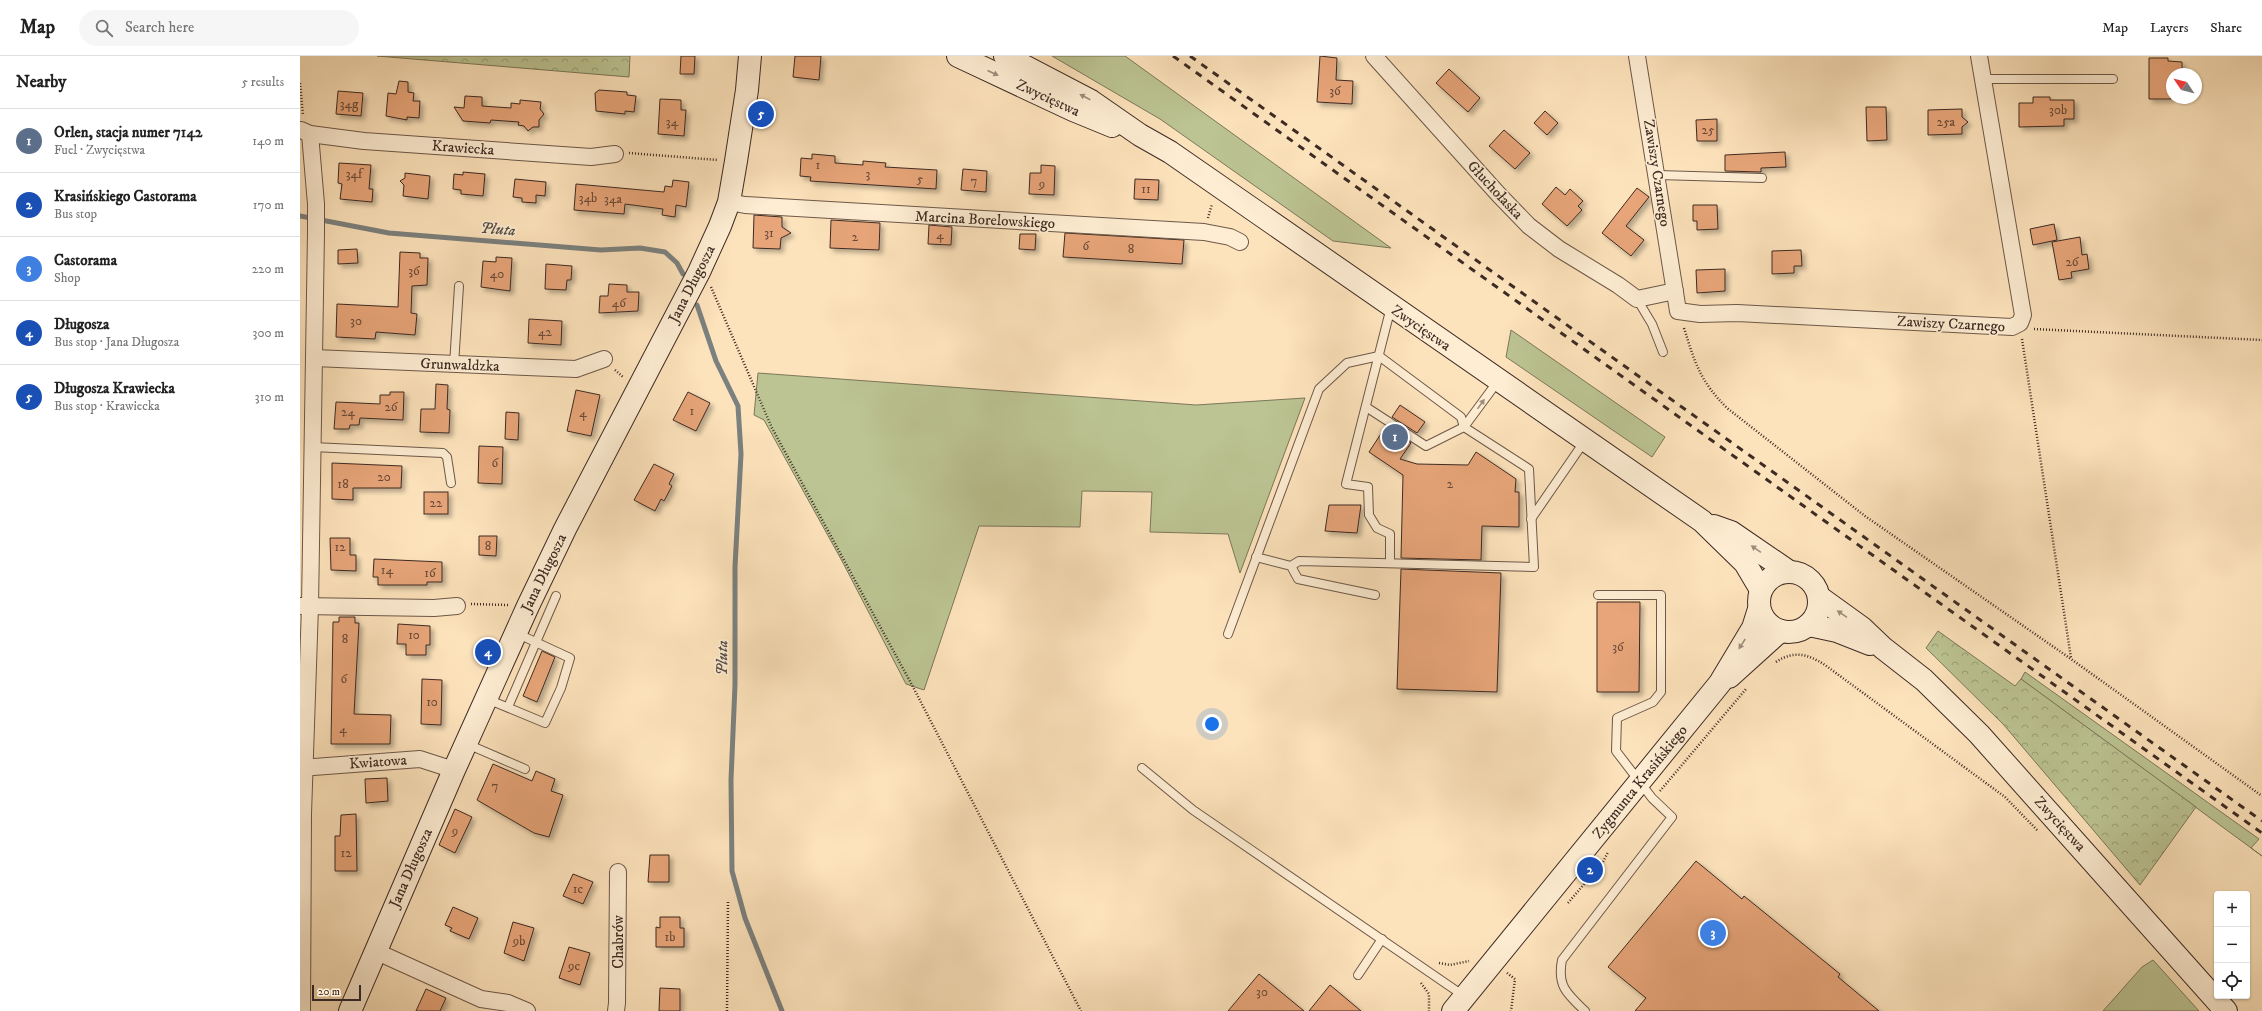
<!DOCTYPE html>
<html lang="en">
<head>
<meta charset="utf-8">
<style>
  body { margin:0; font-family:"IM FELL DW Pica",serif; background:#f6f6f6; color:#222 }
  .controls { position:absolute; right:12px; bottom:12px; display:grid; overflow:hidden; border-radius:4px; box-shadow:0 1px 3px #0004 }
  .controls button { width:36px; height:36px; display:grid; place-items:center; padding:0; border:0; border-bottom:1px solid #e0e0e0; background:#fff; color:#222; font:20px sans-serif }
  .compass { position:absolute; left:1866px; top:12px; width:36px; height:36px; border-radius:50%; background:#fff; box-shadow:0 1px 3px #0004; rotate:305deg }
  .scale { position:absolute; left:12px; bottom:10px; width:49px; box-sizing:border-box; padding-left:4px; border:2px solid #3d2a23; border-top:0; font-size:11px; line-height:14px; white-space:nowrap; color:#3d2a23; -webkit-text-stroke:3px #feedd3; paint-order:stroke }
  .you { position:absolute; left:912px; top:668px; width:14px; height:14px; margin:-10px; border:3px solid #fff; border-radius:50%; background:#1a73e8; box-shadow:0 0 0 6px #1a73e833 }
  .badge { display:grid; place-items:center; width:26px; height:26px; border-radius:50%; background:#8f2418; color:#fff; font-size:13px; font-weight:700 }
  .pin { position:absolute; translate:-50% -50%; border:2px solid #fff; box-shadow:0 1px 4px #0006 }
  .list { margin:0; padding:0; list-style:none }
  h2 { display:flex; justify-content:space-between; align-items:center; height:52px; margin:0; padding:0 16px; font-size:17px }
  h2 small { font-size:13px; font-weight:400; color:#767676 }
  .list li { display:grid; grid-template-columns:26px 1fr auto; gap:12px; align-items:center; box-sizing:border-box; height:64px; padding:0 16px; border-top:1px solid #e0e0e0 }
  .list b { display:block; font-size:15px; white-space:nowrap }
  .list p { margin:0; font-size:13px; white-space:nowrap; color:#767676 }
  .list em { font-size:13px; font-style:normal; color:#767676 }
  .icon { flex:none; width:22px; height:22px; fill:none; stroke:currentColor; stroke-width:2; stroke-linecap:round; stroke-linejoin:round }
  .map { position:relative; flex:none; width:1962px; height:955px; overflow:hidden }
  header { display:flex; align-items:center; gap:24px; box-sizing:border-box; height:56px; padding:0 20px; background:#fff; border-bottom:1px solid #e0e0e0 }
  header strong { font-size:19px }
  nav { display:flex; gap:22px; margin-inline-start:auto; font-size:14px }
  .search { width:280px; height:36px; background:#f6f6f6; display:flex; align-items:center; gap:10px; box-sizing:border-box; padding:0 14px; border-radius:22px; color:#767676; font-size:15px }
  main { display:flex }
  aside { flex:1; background:#fff }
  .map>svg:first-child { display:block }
  .grass { fill:#bcc493; stroke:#7c775b }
  .forest { fill:url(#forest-crowns); stroke:#7c775b }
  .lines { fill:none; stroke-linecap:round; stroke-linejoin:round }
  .stream { stroke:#7b817f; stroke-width:5 }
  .building { fill:#e7a579; stroke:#3d2a23; filter:url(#shadow) }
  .lane-casing { stroke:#6d5849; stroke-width:10 }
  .street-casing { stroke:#6d5849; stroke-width:18 }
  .secondary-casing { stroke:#3d2a23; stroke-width:24 }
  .path { stroke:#3d2a23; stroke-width:2.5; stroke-dasharray:1 2; stroke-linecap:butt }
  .lane { stroke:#feedd3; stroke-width:8 }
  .street { stroke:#feedd3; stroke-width:16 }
  .secondary { stroke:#feedd3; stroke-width:22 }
  .rail { stroke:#3d2a23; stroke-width:3; stroke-dasharray:7 7; stroke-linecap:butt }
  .oneway { fill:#9e8c7b }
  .labels { text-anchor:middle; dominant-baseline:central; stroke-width:3.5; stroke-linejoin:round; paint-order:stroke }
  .number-label { font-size:13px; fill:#684938 }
  .street-label { font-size:15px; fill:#3d2a23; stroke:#feedd3 }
  .water-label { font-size:16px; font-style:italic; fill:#574e49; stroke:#feedd3 }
</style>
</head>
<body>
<header>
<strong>Map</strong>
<div class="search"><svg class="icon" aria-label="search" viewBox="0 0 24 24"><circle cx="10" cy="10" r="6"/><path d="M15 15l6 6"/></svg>Search here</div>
<nav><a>Map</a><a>Layers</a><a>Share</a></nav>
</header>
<main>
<aside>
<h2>Nearby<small>5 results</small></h2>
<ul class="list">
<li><span class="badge" style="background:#5c6f8a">1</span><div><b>Orlen, stacja numer 7142</b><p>Fuel · Zwycięstwa</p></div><em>140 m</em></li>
<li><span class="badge" style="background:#1a4fb4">2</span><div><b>Krasińskiego Castorama</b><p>Bus stop</p></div><em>170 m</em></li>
<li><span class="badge" style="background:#3f7fe0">3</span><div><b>Castorama</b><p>Shop</p></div><em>220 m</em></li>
<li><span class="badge" style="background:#1a4fb4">4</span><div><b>Długosza</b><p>Bus stop · Jana Długosza</p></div><em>300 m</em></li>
<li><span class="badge" style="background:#1a4fb4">5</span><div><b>Długosza Krawiecka</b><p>Bus stop · Krawiecka</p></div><em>310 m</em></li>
</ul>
</aside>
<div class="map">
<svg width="1962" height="955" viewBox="0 0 1962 955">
  <defs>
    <pattern id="forest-crowns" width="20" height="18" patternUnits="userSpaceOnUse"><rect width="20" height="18" fill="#bcc493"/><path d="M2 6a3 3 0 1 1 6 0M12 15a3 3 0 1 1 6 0" fill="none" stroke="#9a9f78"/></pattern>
    <filter id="shadow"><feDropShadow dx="3.5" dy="3.5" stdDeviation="2" flood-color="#0004"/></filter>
  </defs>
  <rect width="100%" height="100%" fill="#fde3bc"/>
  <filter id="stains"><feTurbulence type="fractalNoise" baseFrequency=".005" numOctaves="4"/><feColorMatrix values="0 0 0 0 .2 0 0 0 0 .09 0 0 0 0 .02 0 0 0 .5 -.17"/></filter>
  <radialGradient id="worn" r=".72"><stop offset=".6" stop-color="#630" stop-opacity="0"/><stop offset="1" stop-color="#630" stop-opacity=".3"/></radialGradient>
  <!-- grass -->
  <g class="grass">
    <polygon points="752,0 825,0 1091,192 1033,185 860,63"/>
    <polygon points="1211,274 1365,381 1352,401 1206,301"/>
    <polygon points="458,317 896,349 1005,342 940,517 928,478 850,476 852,436 782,435 780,471 679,470 624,634 606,628 542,505 464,364 454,359"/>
    <polygon points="1725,616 1959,783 1951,792 1962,800 1721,623"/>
    <polygon points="1853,904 1899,955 1803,955 1842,911"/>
  </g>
  <!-- forest -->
  <g class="forest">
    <polygon points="77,0 330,0 329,21"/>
    <polygon points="1638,575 1715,630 1721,623 1896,751 1840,829 1703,668 1626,592"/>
  </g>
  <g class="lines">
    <!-- stream -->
    <g class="stream">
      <polyline points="0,160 89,177 301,194 340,192 365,196 377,207 383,218"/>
      <polyline points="397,249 416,305 438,350 441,398 435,511 435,629 431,724 432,815 445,862 482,955"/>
    </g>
  </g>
  <!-- building -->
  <g class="building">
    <polygon points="381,0 395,0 394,18 380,18"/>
    <polygon points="495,0 521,0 519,24 493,21"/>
    <polygon points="1020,0 1037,2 1036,24 1053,25 1052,48 1017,46"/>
    <polygon points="1849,2 1868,2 1868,5 1882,6 1882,18 1872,18 1871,20 1871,43 1849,43"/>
    <polygon points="1149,13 1180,42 1168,56 1136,27"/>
    <polygon points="99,25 108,26 108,36 114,37 113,45 120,45 119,62 107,61 107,64 86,60 88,37 96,38"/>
    <polygon points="299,34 327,36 327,39 336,40 334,56 325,55 325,58 296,55 295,37"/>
    <polygon points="38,35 63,37 61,60 36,58"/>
    <polygon points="165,40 182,41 182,50 211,52 211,47 220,48 220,44 241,46 240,53 244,58 239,64 239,71 233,71 228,75 224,70 218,69 219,66 191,64 190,67 163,65 154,51 164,52"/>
    <polygon points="1733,41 1750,41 1750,44 1774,44 1774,63 1764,63 1764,70 1719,71 1719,47 1733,47"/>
    <polygon points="360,43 381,44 381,54 386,54 384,80 358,78"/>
    <polygon points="1566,51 1586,51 1587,84 1567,85"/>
    <polygon points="1662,53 1662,61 1668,66 1662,71 1662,78 1628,79 1628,54"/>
    <polygon points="1245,55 1258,67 1247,79 1234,67"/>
    <polygon points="1417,63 1417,85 1397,85 1396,64"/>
    <polygon points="1204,74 1230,97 1215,113 1189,90"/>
    <polygon points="1485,96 1486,111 1461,112 1461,116 1425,115 1425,99"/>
    <polygon points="512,98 535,100 535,107 563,109 563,105 586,107 585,111 637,114 636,133 510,125 511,121 500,120 501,102 512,103"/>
    <polygon points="39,107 71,109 69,133 73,133 72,146 40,143 42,128 38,127"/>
    <polygon points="741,109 755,110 754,139 729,138 730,117 741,117"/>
    <polygon points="663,113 687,115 686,136 661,134"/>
    <polygon points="163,116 185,118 183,140 161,138 161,134 153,133 154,118 163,119"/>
    <polygon points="105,117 130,120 128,143 103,140 104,129 100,125 105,122"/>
    <polygon points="215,123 246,126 245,140 236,139 236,147 222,146 222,142 213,141"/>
    <polygon points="835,123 859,124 858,144 834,143"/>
    <polygon points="373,124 389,126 386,151 376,149 375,161 362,159 363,153 325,148 324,158 274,154 276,128 364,136 365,130 372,131"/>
    <polygon points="1256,131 1265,139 1270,133 1283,145 1278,150 1282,154 1267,170 1242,148"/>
    <polygon points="1337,132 1349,141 1326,170 1344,184 1331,200 1302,177"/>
    <polygon points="1393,149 1417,149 1418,173 1397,174 1397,165 1393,165"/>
    <polygon points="454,159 482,161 482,171 491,177 481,182 480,193 453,192"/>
    <polygon points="531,164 580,167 579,194 530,192"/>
    <polygon points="1754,168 1757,184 1733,189 1730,173"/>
    <polygon points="629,169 652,171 651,189 628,188"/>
    <polygon points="765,177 884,184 882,208 763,201"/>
    <polygon points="720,178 736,178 735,194 719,193"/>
    <polygon points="1780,181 1782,199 1787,198 1789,213 1771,216 1772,222 1759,224 1752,186"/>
    <polygon points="57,193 58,207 38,208 38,194"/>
    <polygon points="1501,194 1502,210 1494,210 1494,217 1472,218 1472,195"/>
    <polygon points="100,196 120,197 120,202 128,202 127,229 112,230 111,257 117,258 115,279 76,276 75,283 36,281 37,248 98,251"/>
    <polygon points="196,201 212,202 210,235 181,231 183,205 196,206"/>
    <polygon points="246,208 272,210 271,224 267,224 266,234 245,233"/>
    <polygon points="1425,213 1425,235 1397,237 1396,214"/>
    <polygon points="309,228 327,229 327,236 339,236 338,255 299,257 300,240 308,240"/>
    <polygon points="229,263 262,265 261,289 228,287"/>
    <polygon points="136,328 148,329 147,353 150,354 149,377 120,376 121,353 135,353"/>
    <polygon points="276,334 300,339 291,380 267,375"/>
    <polygon points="90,336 104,336 103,364 60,362 59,369 50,369 49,373 34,373 36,346 80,348 80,339 90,339"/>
    <polygon points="388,336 410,347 396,375 373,364"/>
    <polygon points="1100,349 1125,366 1117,377 1092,361"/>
    <polygon points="206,356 219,357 218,384 205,383"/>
    <polygon points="1086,370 1111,387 1100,403 1117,408 1168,409 1176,396 1216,423 1215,436 1219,436 1219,471 1182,470 1181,504 1101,502 1103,419 1069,396"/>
    <polygon points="179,390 203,391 202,428 178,427"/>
    <polygon points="32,407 102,410 101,432 53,432 53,444 32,443"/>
    <polygon points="354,408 374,418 369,428 372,430 364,445 361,443 355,455 334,444"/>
    <rect x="124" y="436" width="24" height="22"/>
    <polygon points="1029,449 1061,449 1057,477 1025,475"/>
    <polygon points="179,480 197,480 196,500 179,499"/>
    <polygon points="30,482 50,482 50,499 56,499 56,515 31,514"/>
    <polygon points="74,503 142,506 142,526 127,526 127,529 78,529 78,521 73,521"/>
    <polygon points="1101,513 1201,517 1197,636 1097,633"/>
    <polygon points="1297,546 1340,546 1339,636 1297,636"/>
    <polygon points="39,561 55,561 55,567 59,567 54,658 91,659 90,688 31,688 33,566 39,566"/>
    <polygon points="98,568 130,570 130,589 126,589 126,599 106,599 106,588 97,588"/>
    <polygon points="242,595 255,601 237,646 223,640"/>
    <polygon points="122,623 142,624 141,669 121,668"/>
    <polygon points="193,708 232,725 236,715 255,723 251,735 263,739 249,781 234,777 177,744"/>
    <polygon points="87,722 88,745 66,747 65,723"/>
    <polygon points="155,753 172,761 155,797 139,789"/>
    <polygon points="56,758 57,815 35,815 35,780 40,780 41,759"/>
    <polygon points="350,799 369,799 369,826 348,826"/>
    <polygon points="1396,805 1442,843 1444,840 1540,918 1538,921 1579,955 1335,955 1346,942 1308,911"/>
    <polygon points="273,818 293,826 283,848 263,840"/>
    <polygon points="153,851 178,862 169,883 150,875 152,872 145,869"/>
    <polygon points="360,861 380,861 380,872 384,872 384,891 356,891 356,871 360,872"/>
    <polygon points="213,866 234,872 224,905 204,897"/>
    <polygon points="269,891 290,897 280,929 259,922"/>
    <polygon points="959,918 1004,955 928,955"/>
    <polygon points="1030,929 1061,955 1009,955"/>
    <polygon points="360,932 380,933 380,955 359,955"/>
    <polygon points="126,933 146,942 140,955 116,955"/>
  </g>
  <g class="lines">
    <defs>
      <g id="lane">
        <polyline points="1683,23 1813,23"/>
        <polyline points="1358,119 1462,122"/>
        <polyline points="1337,243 1352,268 1363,296"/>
        <polyline points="154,309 159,230"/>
        <polyline points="1066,351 1126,390 1164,371 1198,325"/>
        <polyline points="12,391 143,397 147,401 151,427"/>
        <polyline points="1231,463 1284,386"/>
        <polyline points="956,501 991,510 998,523 1075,539"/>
        <polyline points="1090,507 1090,478 1077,472 1069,459 1068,431 1046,428 1091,251"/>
        <polyline points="928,578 1019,333 1047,307 1079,300 1161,361 1164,371 1229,413 1234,511 999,505 991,510"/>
        <polyline points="187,643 245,667 261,632 270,602 216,577"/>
        <polyline points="208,651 256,540"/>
        <polyline points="167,688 225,713"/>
        <polyline points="842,712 893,754 1164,940"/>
        <polyline points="1058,919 1082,883"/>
        <path d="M1285 955C1267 938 1257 930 1262 904L1372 761 1352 742 1316 695 1317 662 1353 646 1361 636V539H1298"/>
      </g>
      <g id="street">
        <polyline points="1074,0 1199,139 1229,170 1259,193 1318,229 1337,243 1375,235"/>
        <polyline points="1337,0 1378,255 1400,258 1437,257 1712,271 1720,267 1723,259 1679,0"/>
        <polyline points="1,74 10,78 64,85 291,101 315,98"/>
        <polyline points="429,146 445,149 904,176 930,181 940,186"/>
        <polyline points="14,302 276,313 304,303"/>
        <polyline points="0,550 134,552 157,550"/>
        <polyline points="0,712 120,703 154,714"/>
        <polyline points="75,895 181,943 208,947 227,955"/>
        <polyline points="2,955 3,758 10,550 16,176 16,148 10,78"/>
        <polyline points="316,955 317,947 318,816"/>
      </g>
      <g id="secondary">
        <polyline points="658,0 773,54 812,70"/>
        <polyline points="705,0 791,45 840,79 870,96 1402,465 1445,507 1461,534"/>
        <polyline points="1414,470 1431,476 1488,515"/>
        <circle cx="1489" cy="546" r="30"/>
        <polyline points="1519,541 1562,572 1583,592 1624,624 1679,678 1926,955"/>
        <polyline points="1509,569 1537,575 1570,588"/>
        <polyline points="1429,621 1480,575"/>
        <polyline points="50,955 154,714 228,550 265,473 399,216 420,170 429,146 436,105 447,34 450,0"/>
        <polyline points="1153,955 1420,627 1453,572 1459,553"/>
      </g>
    </defs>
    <!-- lane casing -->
    <use href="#lane" class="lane-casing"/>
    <!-- street casing -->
    <use href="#street" class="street-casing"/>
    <!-- secondary casing -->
    <use href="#secondary" class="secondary-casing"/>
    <!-- path -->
    <g class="path">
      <polyline points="0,27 3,59"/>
      <polyline points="329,97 418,104"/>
      <polyline points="908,162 912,148"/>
      <polyline points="411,231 472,372 612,629 781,955"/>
      <path d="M1384 272C1395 307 1400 325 1427 352L1565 460 1771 603 1962 740"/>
      <polyline points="1734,273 1962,284"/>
      <polyline points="1722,283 1771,602"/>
      <polyline points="315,314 323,321"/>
      <polyline points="171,548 208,549"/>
      <path d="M1476 606C1494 594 1508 598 1525 609L1705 741 1738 775"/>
      <polyline points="1360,735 1446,633"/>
      <polyline points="1268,847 1303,806 1308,796"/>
      <polyline points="1139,907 1150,909 1169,905"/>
      <polyline points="1207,917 1215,923 1211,955"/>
      <polyline points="1121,927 1129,938 1129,955"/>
      <polyline points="427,955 428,845"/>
    </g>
    <!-- lane -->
    <use href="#lane" class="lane"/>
    <!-- street -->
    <use href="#street" class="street"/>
    <!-- secondary -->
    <use href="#secondary" class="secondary"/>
    <!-- rail -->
    <g class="rail">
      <polyline points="873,0 1962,777"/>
      <polyline points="890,0 1962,765"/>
    </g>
  </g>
  <!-- one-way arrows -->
  <defs><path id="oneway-solid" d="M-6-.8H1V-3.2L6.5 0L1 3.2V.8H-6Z"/></defs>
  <g class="oneway">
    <use href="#oneway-solid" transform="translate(693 17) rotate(25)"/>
    <use href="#oneway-solid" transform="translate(785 41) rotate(-152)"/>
    <use href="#oneway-solid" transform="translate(1181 348) rotate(-54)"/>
    <use href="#oneway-solid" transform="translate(1456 493) rotate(-145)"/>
    <use href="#oneway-solid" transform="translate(1542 558) rotate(-146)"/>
    <use href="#oneway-solid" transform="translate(1442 588) rotate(123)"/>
  </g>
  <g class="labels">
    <!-- number labels -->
    <g class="number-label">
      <text x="1035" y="35">36</text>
      <text x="49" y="48">34g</text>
      <text x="1758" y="54">30b</text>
      <text x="372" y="66">34</text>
      <text x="1646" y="66">25a</text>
      <text x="1408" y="74">25</text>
      <text x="518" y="109">1</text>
      <text x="54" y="118">34f</text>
      <text x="568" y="118">3</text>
      <text x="620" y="123">5</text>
      <text x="674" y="125">7</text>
      <text x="742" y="128">9</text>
      <text x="846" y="133">11</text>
      <text x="288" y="142">34b</text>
      <text x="313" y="143">34a</text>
      <text x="469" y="177">31</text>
      <text x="640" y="179">4</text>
      <text x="555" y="181">2</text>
      <text x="786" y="190">6</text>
      <text x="831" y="193">8</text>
      <text x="1772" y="206">26</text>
      <text x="114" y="215">36</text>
      <text x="197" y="218">40</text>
      <text x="319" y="247">46</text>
      <text x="56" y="265">30</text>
      <text x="245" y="276">42</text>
      <text x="91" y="351">26</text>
      <text x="392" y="355">1</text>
      <text x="48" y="356">24</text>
      <text x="283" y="357">4</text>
      <text x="195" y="407">6</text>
      <text x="84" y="421">20</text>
      <text x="43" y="428">18</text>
      <text x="1150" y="428">2</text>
      <text x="136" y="447">22</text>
      <text x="188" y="490">8</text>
      <text x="40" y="491">12</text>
      <text x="87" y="514">14</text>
      <text x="130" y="517">16</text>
      <text x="114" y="579">10</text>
      <text x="45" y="583">8</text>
      <text x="1318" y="591">36</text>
      <text x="44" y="623">6</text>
      <text x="132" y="646">10</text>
      <text x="43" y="673">4</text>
      <text x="195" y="730">7</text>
      <text x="155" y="775">9</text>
      <text x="46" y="797">12</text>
      <text x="278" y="833">1c</text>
      <text x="370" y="881">1b</text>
      <text x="219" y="885">9b</text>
      <text x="274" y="910">9c</text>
      <text x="962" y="936">30</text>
    </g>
    <!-- street labels -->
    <g class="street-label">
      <text transform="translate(748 42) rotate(25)">Zwycięstwa</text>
      <text transform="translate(163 92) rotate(4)">Krawiecka</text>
      <text transform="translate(1357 117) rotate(81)">Zawiszy Czarnego</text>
      <text transform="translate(1195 134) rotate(47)">Głuchołaska</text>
      <text transform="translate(685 164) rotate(3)">Marcina Borelowskiego</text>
      <text transform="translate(392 228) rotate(-63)">Jana Długosza</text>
      <text transform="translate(1651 268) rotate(3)">Zawiszy Czarnego</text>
      <text transform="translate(1121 272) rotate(35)">Zwycięstwa</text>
      <text transform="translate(160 309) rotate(2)">Grunwaldzka</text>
      <text transform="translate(244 517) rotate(-64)">Jana Długosza</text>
      <text transform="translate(78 706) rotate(-4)">Kwiatowa</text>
      <text transform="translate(1340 726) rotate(-51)">Zygmunta Krasińskiego</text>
      <text transform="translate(1760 768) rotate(48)">Zwycięstwa</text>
      <text transform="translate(111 812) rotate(-66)">Jana Długosza</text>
      <text transform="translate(318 886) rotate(-90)">Chabrów</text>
    </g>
    <!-- water labels -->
    <g class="water-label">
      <text transform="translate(198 173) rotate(5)">Pluta</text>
      <text transform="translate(422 602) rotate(-89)">Pluta</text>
    </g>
  </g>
  <rect width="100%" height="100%" filter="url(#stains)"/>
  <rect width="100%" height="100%" fill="url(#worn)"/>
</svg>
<div class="controls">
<button>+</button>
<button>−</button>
<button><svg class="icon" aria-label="locate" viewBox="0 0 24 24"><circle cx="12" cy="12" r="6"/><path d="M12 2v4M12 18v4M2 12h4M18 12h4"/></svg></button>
</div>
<svg class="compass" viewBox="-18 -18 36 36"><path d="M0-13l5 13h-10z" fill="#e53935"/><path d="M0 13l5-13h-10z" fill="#767676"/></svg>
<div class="scale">20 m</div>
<div class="you"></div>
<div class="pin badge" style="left:1095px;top:381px;background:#5c6f8a">1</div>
<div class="pin badge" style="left:1290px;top:814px;background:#1a4fb4">2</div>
<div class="pin badge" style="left:1413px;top:877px;background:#3f7fe0">3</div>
<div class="pin badge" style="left:188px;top:596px;background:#1a4fb4">4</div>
<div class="pin badge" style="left:461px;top:58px;background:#1a4fb4">5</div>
</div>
</main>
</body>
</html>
